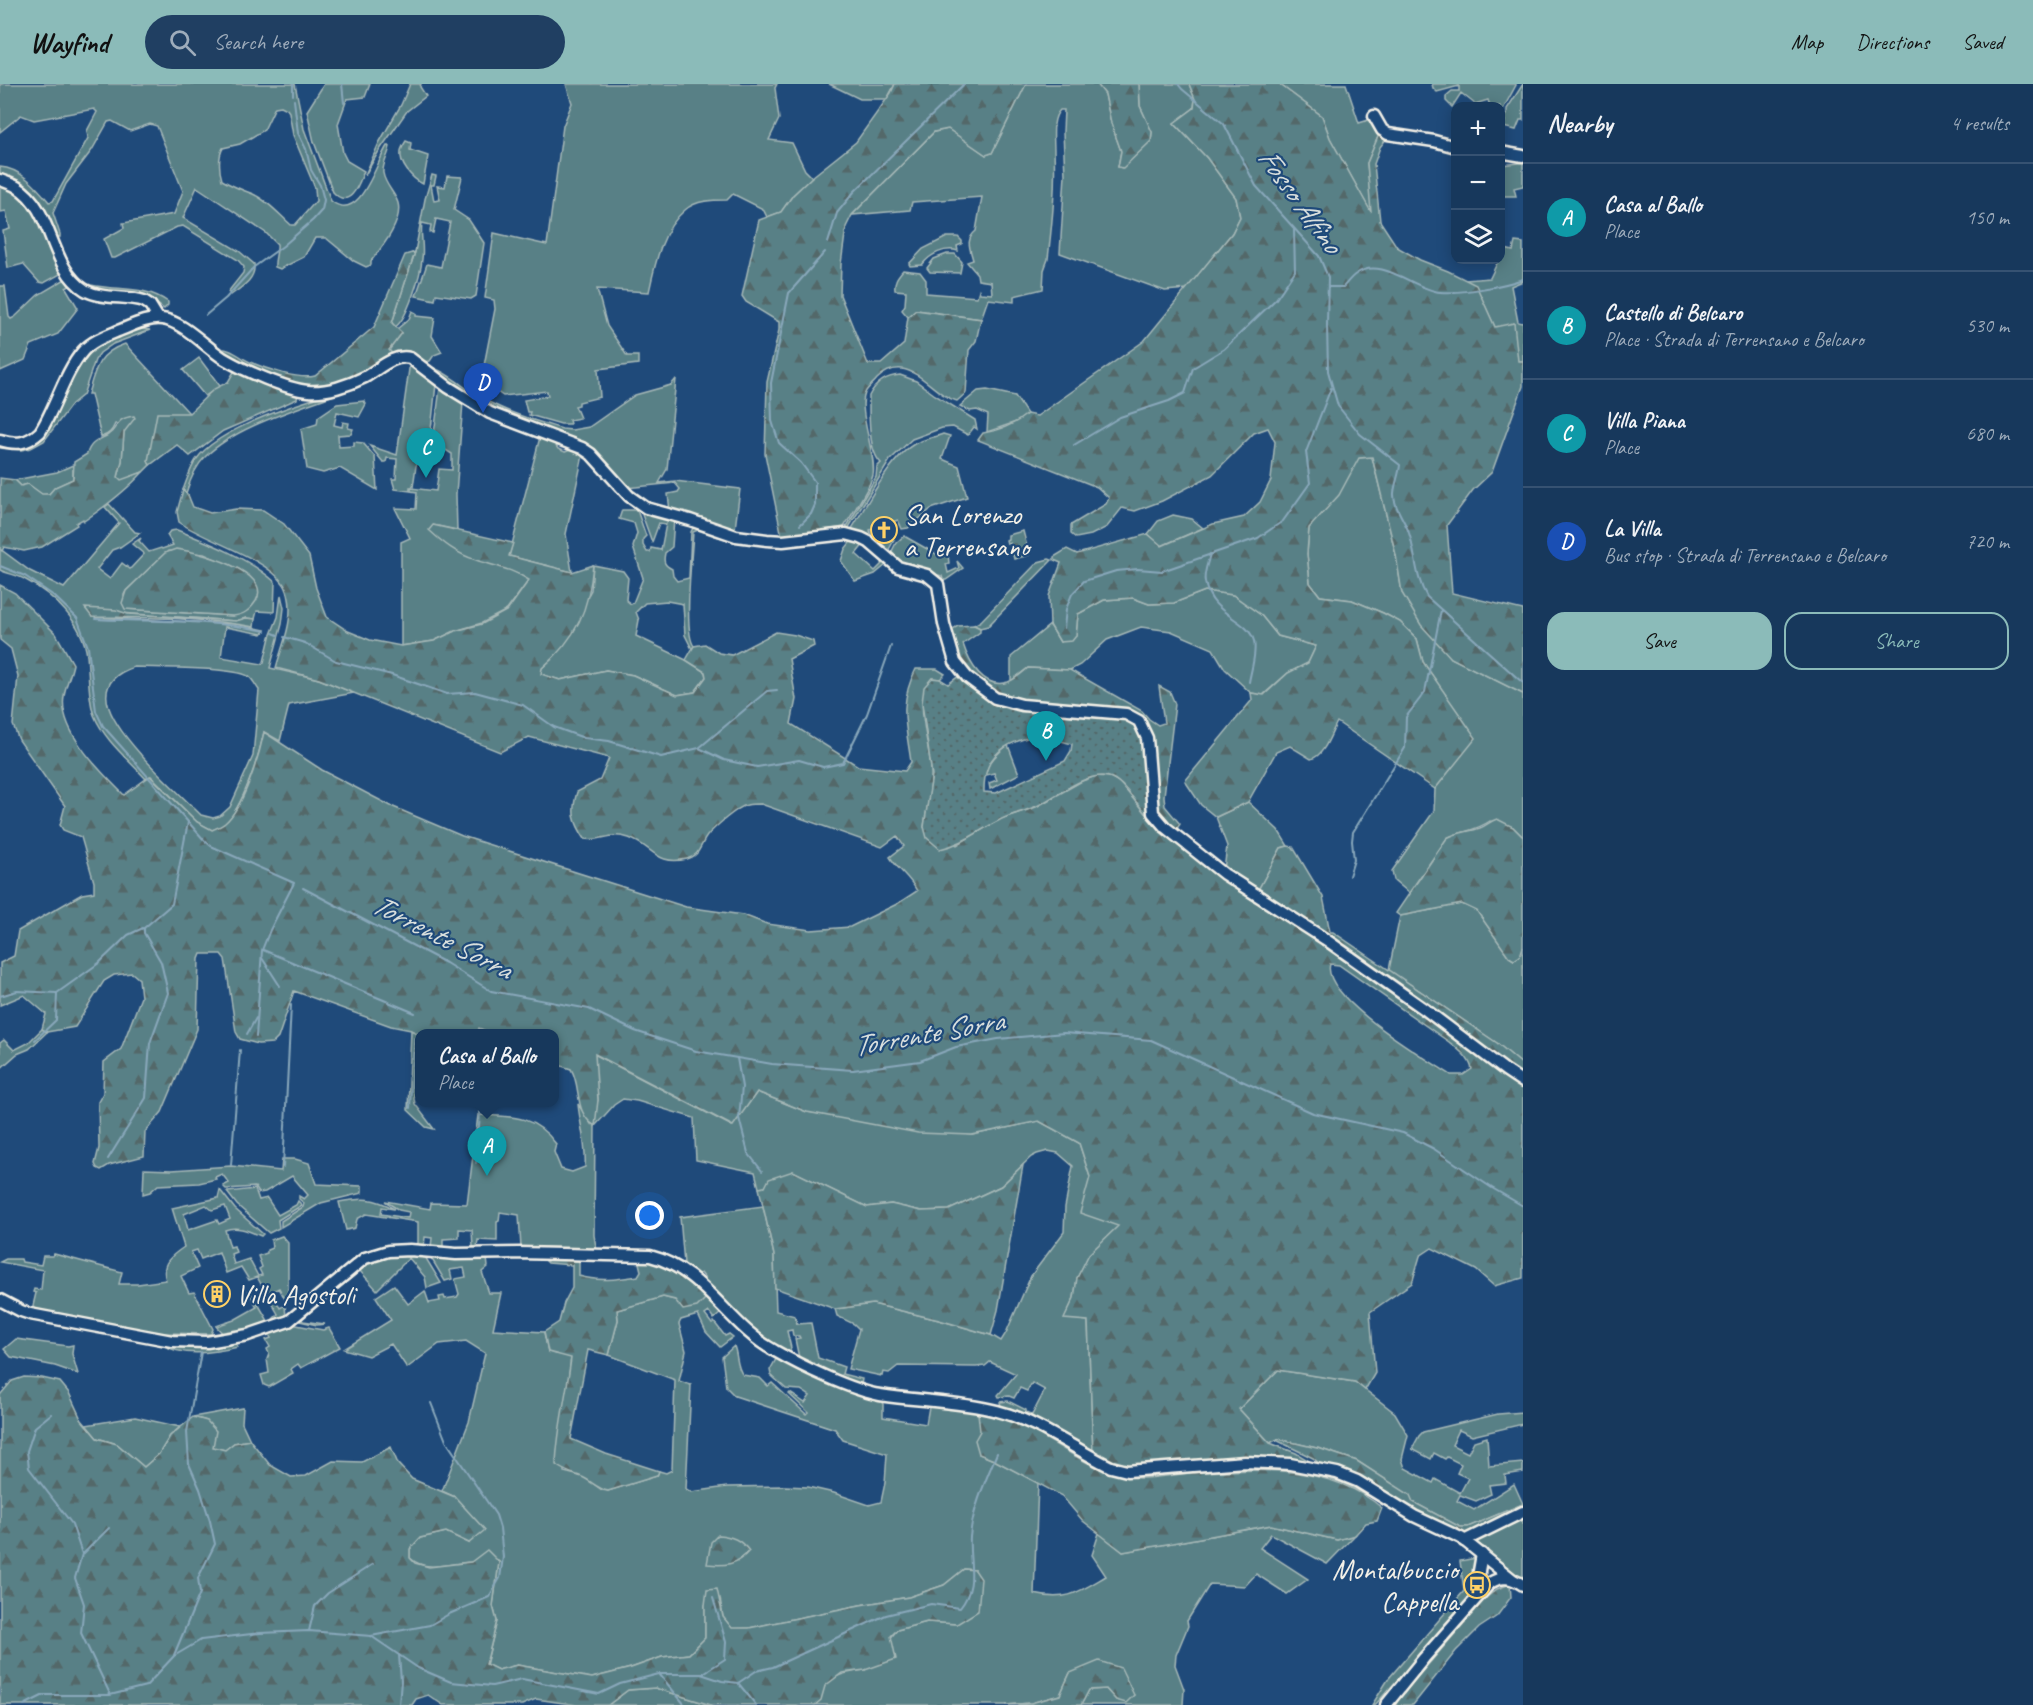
<!DOCTYPE html>
<html lang="en">
<head>
<meta charset="utf-8">
<style>
  body { margin:0; font-family:Caveat,sans-serif; background:#203f62; color:#f1f3f6 }
  .controls { position:absolute; right:18px; top:18px; display:grid; overflow:hidden; border-radius:12px; box-shadow:0 3px 15px #0003 }
  .controls button { width:54px; height:54px; display:grid; place-items:center; padding:0; border:0; border-bottom:2px solid #365272; background:#17385c; color:#f1f3f6; font:30px sans-serif }
  .you { position:absolute; left:650px; top:1132px; width:21px; height:21px; margin:-15px; border:4px solid #fff; border-radius:50%; background:#1a73e8; box-shadow:0 0 0 9px #1a73e833 }
  .badge { display:grid; place-items:center; width:39px; height:39px; border-radius:50%; background:#8bbbb9; color:#fff; font-size:20px; font-weight:700 }
  .pin { position:absolute; translate:-50% -50px; filter:drop-shadow(0 2px 3px #0008) }
  .pin::after { content:''; position:absolute; top:32px; width:21px; height:18px; background:inherit; clip-path:polygon(0 0,100% 0,50% 100%) }
  .popup { position:absolute; left:415px; top:945px; width:144px; height:78px; box-sizing:border-box; display:grid; place-content:center; border-radius:12px; background:#17385c; filter:drop-shadow(0 2px 4px #0005); font-size:20px; white-space:nowrap; color:#9eacbb }
  .popup b { font-size:22px; color:#f1f3f6 }
  .popup::after { content:''; position:absolute; left:50%; top:100%; margin-left:-12px; border:12px solid transparent; border-top-color:#17385c }
  .list { margin:0; padding:0; list-style:none }
  h2 { display:flex; justify-content:space-between; align-items:center; height:78px; margin:0; padding:0 24px; font-size:26px }
  h2 small { font-size:20px; font-weight:400; color:#9eacbb }
  .list li { display:grid; grid-template-columns:39px 1fr auto; gap:18px; align-items:center; box-sizing:border-box; height:108px; padding:0 24px; border-top:2px solid #365272 }
  .list b { display:block; font-size:22px; white-space:nowrap }
  .list p { margin:0; font-size:20px; white-space:nowrap; color:#9eacbb }
  .list em { font-size:20px; font-style:normal; color:#9eacbb }
  .actions { display:flex; gap:12px; padding:18px 24px }
  .actions a { flex:1; padding:14px 0; border:2px solid #8bbbb9; border-radius:18px; text-align:center; font-size:21px; color:#8bbbb9 }
  .actions .main { background:#8bbbb9; color:#111 }
  .icon { flex:none; width:33px; height:33px; fill:none; stroke:currentColor; stroke-width:2; stroke-linecap:round; stroke-linejoin:round }
  .map { position:relative; flex:none; width:1523px; height:1621px; overflow:hidden }
  header { display:flex; align-items:center; gap:36px; box-sizing:border-box; height:84px; padding:0 30px; background:#8bbbb9; color:#111 }
  header strong { font-size:28px }
  nav { display:flex; gap:33px; margin-inline-start:auto; font-size:21px }
  .search { width:420px; height:54px; background:#203f62; display:flex; align-items:center; gap:15px; box-sizing:border-box; padding:0 21px; border-radius:33px; color:#9eacbb; font-size:22px }
  main { display:flex }
  aside { flex:1; background:#17385c }
  .map>svg:first-child { display:block }
  .green { fill:#598086; stroke:#a6b8b7; stroke-width:1.5; fill-rule:evenodd }
  .forest { fill:url(#forest-firs); stroke:#a6b8b7; stroke-width:1.5; fill-rule:evenodd }
  .cemetery { fill:url(#cemetery-stones); stroke:#a6b8b7; stroke-width:1.5 }
  .park { fill:url(#park-dots); stroke:#a6b8b7; stroke-width:1.5; fill-rule:evenodd }
  .lines { fill:none; stroke-linecap:round; stroke-linejoin:round }
  .stream { stroke:#89a8bb; stroke-width:2 }
  .minor-casing { stroke:#f4f1e8; stroke-width:15 }
  .minor { stroke:#1f4a7a; stroke-width:10 }
  .labels { text-anchor:middle; dominant-baseline:central; stroke-width:4.5; stroke-linejoin:round; paint-order:stroke }
  .poi-label { font-size:28px; fill:#f4f1e8; stroke:#1f4a7a; text-anchor:start }
  .water-label { font-size:30px; font-style:italic; fill:#d9dfdd; stroke:#1f4a7a }
</style>
</head>
<body>
<header>
<strong>Wayfind</strong>
<div class="search"><svg class="icon" aria-label="search" viewBox="0 0 24 24"><circle cx="10" cy="10" r="6"/><path d="M15 15l6 6"/></svg>Search here</div>
<nav><a>Map</a><a>Directions</a><a>Saved</a></nav>
</header>
<main>
<div class="map">
<svg width="1523" height="1621" viewBox="0 0 1523 1621">
  <defs>
    <pattern id="forest-firs" width="22" height="20" patternUnits="userSpaceOnUse" patternTransform="scale(1.5)"><rect width="22" height="20" fill="#598086"/><path d="M5 1l3.5 6h-7zM16 11l3.5 6h-7z" fill="#526769"/></pattern>
    <pattern id="cemetery-stones" width="16" height="16" patternUnits="userSpaceOnUse" patternTransform="scale(1.5)"><rect width="16" height="16" fill="#598086"/><path d="M2 7V4a2 2 0 0 1 4 0v3zM10 15v-3a2 2 0 0 1 4 0v3z" fill="#526769"/></pattern>
    <pattern id="park-dots" width="8" height="8" patternUnits="userSpaceOnUse" patternTransform="scale(1.5)"><rect width="8" height="8" fill="#598086"/><path d="M2 2h.1M6 6h.1" fill="none" stroke="#526769" stroke-width="1.8" stroke-linecap="round"/></pattern>
  </defs>
  <rect width="100%" height="100%" fill="#1f4a7a"/>
  <filter id="ink" filterUnits="userSpaceOnUse"><feTurbulence type="fractalNoise" baseFrequency=".0167" numOctaves="2"/><feDisplacementMap in="SourceGraphic" scale="12" xChannelSelector="R" yChannelSelector="G"/><feConvolveMatrix kernelMatrix="1 2 1 2 8 2 1 2 1" color-interpolation-filters="sRGB"/></filter>
  <g filter="url(#ink)">
    <!-- green -->
    <g class="green">
      <path d="M0 0H295L304 45 331 117C360 140 375 81 387 62H390C389 71 382 80 383 89 385 101 395 109 398 119 403 138 382 163 371 177V181L366 183 354 177 326 154H315L304 173 280 185 275 183C274 176 278 168 277 160L266 149 197 103 183 134 239 167 254 180C256 195 242 203 231 211L228 208 243 189 244 183 238 176 183 142 177 143 115 174H111L104 155 124 144 123 139 174 130 183 107 157 42 150 40 130 47 112 37 108 38 92 66 66 100 53 129 60 150V153H55L39 123 0 93V83C20 84 37 103 49 118L53 117 88 54 87 47 97 28 94 25 34 36 21 31 0 48ZM281 22 287 25 289 28 293 51 315 104 316 117 295 141H291C280 131 267 116 253 110 242 106 232 102 222 96 219 87 218 72 223 64L240 60 264 46 275 23Z"/>
      <path d="M324 0H370L365 13 347 15 338 40 343 69 347 77 364 87C359 100 350 127 333 108L314 58 307 27Z"/>
      <polygon points="410,0 421,0 420,3 426,12 407,27 379,67 365,91 379,59 401,21"/>
      <path d="M566 0H777L775 4 779 35 769 56 792 59 805 86 812 93 793 111 781 128 767 133 763 125 733 110 727 116C713 116 696 116 685 126 662 145 655 180 649 208L597 205 607 242 627 272H638V280L598 285 600 313 579 318V321L575 322 580 334 569 336 570 340H561L529 331 530 328H527L524 316 548 312 547 307 503 312 481 297 495 225 494 216 485 214 494 149 547 161 563 42 572 19Z"/>
      <polygon points="829,0 895,0 887,15 860,15"/>
      <path d="M1026 0H1097L1105 10 1111 39 1121 67 1118 83 1122 84 1151 57 1152 48 1140 22 1139 0H1189L1195 15 1194 24 1174 39 1207 74 1236 114 1240 133 1232 149 1187 205 1165 207 1060 169 1065 91 1063 48 1064 26H1060C1051 35 1054 54 1054 67 1056 103 1052 139 1048 175L1044 186 1043 205 1014 212V218L988 215 981 235 917 226 908 233 902 226 905 221 906 207 895 206C894 197 897 193 903 186L920 188 926 196V209L977 213 979 206 980 209 992 210 991 198 978 196 977 190 967 178 973 176C970 164 965 156 976 147L982 113 912 118 910 126 852 131 934 48 948 45 986 71 992 69Z"/>
      <polygon points="1279,0 1346,0 1359,39 1372,35 1380,48 1367,79 1372,130 1330,54 1322,32"/>
      <polygon points="1432,0 1516,0 1516,1 1501,29 1500,22 1490,22 1488,16 1475,20 1461,9 1452,23 1446,17 1446,12 1452,7 1459,7 1459,2 1437,8 1433,4"/>
      <polygon points="1523,0 1523,36 1520,36 1516,46 1503,43 1505,37 1501,35 1507,30 1507,25"/>
      <path d="M406 57 411 59 410 66 428 72 423 100C412 95 399 80 401 67 402 63 404 60 406 57Z"/>
      <polygon points="1523,74 1523,102 1514,104 1516,112 1503,112 1502,104 1501,103 1501,81 1520,79 1518,76"/>
      <path d="M432 91 436 92 434 101H431L434 117 440 116 437 102 445 103 447 92 462 93 454 126 469 136 484 159 476 212 471 215 436 210 435 216 416 212 427 180 441 183 450 138 436 135 433 149 430 148 431 141 422 139C420 151 424 162 422 175 421 190 407 236 395 243L392 239 415 168 425 115Z"/>
      <polygon points="0,100 17,107 32,124 64,188 44,199 39,198 23,180 8,184 3,147 10,145 6,127 0,128"/>
      <path d="M947 153H958L962 157V160L957 162 958 167C945 163 930 170 922 181L910 182 909 180 923 165Z"/>
      <polygon points="1515,158 1523,159 1523,197 1511,202 1518,238 1523,239 1523,277 1518,277 1495,243 1476,202 1465,196 1490,194 1498,177 1496,176 1500,176 1501,164 1513,167"/>
      <polygon points="947,170 955,170 962,178 960,189 930,188 927,184 934,175"/>
      <path d="M73 186 85 199 91 201C118 207 145 201 168 218V221L164 225 153 217 95 206 82 200Z"/>
      <polygon points="67,194 73,200 66,204 78,224 58,250 31,261 25,276 0,287 0,202 5,202 9,233 11,235 15,233 38,211"/>
      <polygon points="412,227 416,229 416,232 435,234 432,252 442,268 434,271 430,277 423,278 393,271 389,266 402,249 397,245 409,235"/>
      <polygon points="135,244 150,246 113,260 100,269 95,276 83,311 72,320 44,357 31,364 21,366 0,364 0,360 4,361 49,341 78,282 93,262"/>
      <path d="M125 260 189 329 148 377 150 381 143 388 121 397 118 393 122 377 124 348 129 339 115 340C112 347 109 351 101 353L91 310H88C95 285 98 269 125 260Z"/>
      <polygon points="199,274 220,302 205,312 183,286"/>
      <polygon points="410,278 436,300 430,355 416,382 413,403 410,403 410,407 395,405 392,395 396,395 397,375 387,374 386,378 383,378 370,362 397,371"/>
      <path d="M427 282C443 284 470 309 487 317 511 330 536 337 562 345L572 346 589 343 635 311 671 301 676 295 667 385 659 399 675 397 740 405 735 445 766 451H782V453L740 448 670 427 668 410 678 408 680 405 675 399 626 404 585 361 572 354 503 330 466 310Z"/>
      <path d="M900 291 916 297 935 311 975 336 977 345 974 343 968 351 953 343 942 344 912 355 890 376 848 445 846 444 876 393 877 383 881 379C868 367 869 330 869 312 875 300 886 292 900 291Z"/>
      <path d="M364 299C318 320 241 337 205 373 195 383 190 396 186 409L183 406C187 396 190 385 196 376 220 340 322 312 364 299Z"/>
      <polygon points="440,304 442,304 463,318 456,410 457,446 433,441 529,496 507,526 482,539 455,547 434,557 401,562 401,458 410,454 395,424 416,425 417,408 411,407 411,404 436,407 439,385 452,386 452,370 433,358"/>
      <polygon points="987,306 1015,312 1027,330 1019,337 987,348 988,331 977,326 970,327 960,322 978,307"/>
      <polygon points="364,317 366,320 359,333 337,328 334,341 342,343 343,338 349,339 348,344 353,345 351,350 338,351 339,363 354,362 354,358 363,359 375,373 377,406 340,384 323,389 307,385 301,345 317,340 318,333 337,320"/>
      <path d="M943 350 950 352 942 375 959 382 967 413 931 425 908 444 902 445 898 436 870 446 871 451H876L878 459 894 456 886 471 851 446C867 421 891 372 916 359 925 355 935 353 943 350Z"/>
      <path d="M540 353 554 359 558 365 565 368C573 364 577 366 583 371L566 450 572 488 509 472Z"/>
      <path d="M1372 373 1396 471 1402 509 1451 574 1523 610V753L1513 743 1490 737C1476 747 1461 747 1447 754L1409 809 1394 796 1392 787 1434 727 1435 705 1475 654 1423 578 1417 555 1400 538 1383 529 1352 516 1320 512 1310 499 1307 470 1309 444 1323 427 1358 374Z"/>
      <polygon points="73,381 73,395 55,403 49,410 42,411 28,400 21,402 15,396 57,388"/>
      <path d="M109 420 135 448 140 449 120 463 112 466 97 485 110 495 122 479 130 485 144 470 132 460 141 454 139 457 149 468 161 464 162 465 173 461 167 451 170 447 177 446C210 459 248 474 275 498L274 528 257 527 255 535 246 534 236 537 120 529 91 533 236 540 265 546 262 550 225 543 221 573 262 580 264 578 270 553 278 533 281 511 284 524 282 540 270 584 319 595 354 609 289 621 280 657 264 648C259 672 243 723 225 740 222 742 216 744 212 746L197 738 151 692 146 695C129 676 104 656 94 631 88 616 89 589 87 572 83 539 54 511 26 496 18 491 8 490 0 486V465L30 487 64 504 119 439 105 423ZM168 467 204 470 240 486 233 532 126 525 124 511 126 507ZM134 583C156 584 232 583 248 592 252 594 256 602 259 606L253 672 230 723 220 732 213 734 201 731C181 711 160 692 141 671 119 645 80 601 134 583Z"/>
      <path d="M640 425 674 434 672 463 665 469C663 478 664 481 672 485L673 492 677 497 689 494 691 448 694 442 738 455H828C820 460 810 460 801 461 765 464 731 459 698 446L693 448C692 470 683 549 694 562L692 565 685 551 683 520 667 517 645 519 636 528 639 536 636 552 686 576 705 588 706 593 695 608 677 611 633 591 606 586 560 596 540 590 542 584 551 576 591 506 593 481 623 487 628 494 626 516 631 520 633 519 643 494 633 463 637 449 634 439 619 435 622 426H637L646 452 643 455V461L647 468H650L651 464 661 466 666 440 659 439 652 458Z"/>
      <polygon points="1173,431 1192,435 1203,444 1161,462 1148,450 1158,437"/>
      <polygon points="904,452 936,470 948,471 949,479 946,480 948,489 959,484 957,477 963,484 946,496 943,496 942,492 905,484 889,473 896,459"/>
      <path d="M853 455 864 460 856 470 875 487 884 478 935 500 933 504C921 488 902 495 886 481L875 490 855 497 841 477 845 465Z"/>
      <polygon points="1049,475 1052,476 988,542 980,544 974,541 981,537 1038,478"/>
      <polygon points="1205,507 1233,511 1261,531 1278,552 1316,562 1308,579 1288,589 1263,611 1251,609 1225,585 1213,565 1171,547 1141,543 1107,556 1080,581 1070,586 1028,584 1011,597 1011,573 1050,541 1060,558 1076,552 1078,530 1104,516 1133,514 1149,520 1174,519"/>
      <path d="M1008 661 1019 690 990 705 989 699 997 696 994 689 983 692C988 679 996 670 1008 661Z"/>
      <polygon points="1248,718 1278,746 1288,762 1281,764 1258,806 1224,786 1227,762 1216,733"/>
      <polygon points="1462,820 1477,827 1509,873 1514,876 1519,872 1523,863 1523,981 1497,959 1389,886 1400,832"/>
      <polygon points="42,945 47,948 29,965 17,970 0,985 0,959 4,956 14,966 28,959"/>
      <polygon points="411,946 419,950 416,960 414,1015 415,1020 434,1045 426,1043 408,1026"/>
      <path d="M594 970 732 1042 757 1008 807 1028 972 1051 1039 1037 1079 1059 1090 1093 1119 1142 1089 1171 1077 1194 1074 1214 1065 1234 1088 1237 1093 1369 1001 1323 1000 1318 1008 1317 1026 1326V1328L1032 1331 1045 1306 1032 1299 1027 1307 1020 1304 1014 1314 1009 1312 999 1313 998 1311 1016 1290 990 1278 985 1282 976 1283 898 1282 889 1289 883 1288 882 1292 848 1285 859 1245 854 1240 837 1232 835 1225 873 1220 939 1236 991 1251 1001 1257 1006 1249 1031 1192 1064 1148 1065 1123 1073 1082 1058 1069 1048 1067 1037 1070 1031 1073 1001 1102 949 1126 921 1127 891 1120 867 1123 793 1087 765 1103 759 1104 755 1088 696 1076 694 1034 637 1017 623 1015 614 1021 595 1042 594 1151 596 1163 591 1165 521 1164 519 1131 500 1128 499 1137 497 1138V1157L478 1156 477 1163H473L472 1146 459 1145V1154L443 1155V1166L431 1163 432 1154 425 1153 424 1163 418 1164V1138L366 1130 357 1135 355 1144 346 1146 339 1118C362 1114 374 1113 394 1125L382 1123 381 1130 408 1134 409 1128 399 1126 385 1117 430 1125 431 1119 467 1120 478 1031C512 1032 535 1031 556 1060L554 1068 561 1085 572 1088 585 1083C587 1062 580 1041 578 1020L591 1040 598 1016Z"/>
      <polygon points="282,1075 295,1075 309,1079 316,1100 362,1102 362,1109 321,1119 281,1143 281,1137 303,1123 304,1119 299,1115 299,1112 304,1115 308,1111 292,1092 265,1108 259,1109 255,1103 226,1105 223,1102 229,1099 222,1090 215,1093 216,1095 199,1099 158,1101 150,1108 143,1110 144,1085 172,1086 231,1082 281,1087"/>
      <polygon points="255,1105 259,1116 267,1114 278,1131 296,1121 298,1117 302,1121 278,1136 279,1144 269,1149 237,1121 227,1108"/>
      <path d="M220 1106 235 1125 263 1150 261 1152C249 1147 237 1141 225 1146L230 1163 234 1162 236 1168 231 1170 234 1180 249 1175 258 1192 262 1191 259 1185 262 1183 258 1172 267 1169V1166L272 1164 271 1156 282 1152 288 1159V1214L286 1217 279 1204 271 1208 280 1224 285 1221 286 1234 275 1238 273 1235 278 1230 257 1193 249 1196 241 1183 226 1189 219 1168 201 1175 197 1166 191 1168 198 1184 181 1192 189 1209 194 1208 213 1245 211 1250 163 1249 32 1226 36 1209 33 1208 34 1205 41 1206 43 1186 0 1178 6 1175H21L22 1178 41 1181 43 1172H53L54 1170 122 1188 119 1200H138L166 1196C160 1180 172 1171 184 1163L172 1124 218 1114ZM206 1121 212 1126 225 1122 230 1135 219 1140 217 1136 188 1146 184 1130Z"/>
      <polygon points="763,1122 774,1171 776,1227 795,1232 797,1240 811,1239 818,1274 844,1283 842,1290 862,1295 861,1301 801,1276 799,1274 795,1255 800,1254 799,1252 793,1252 792,1246 787,1247 791,1264 789,1269 756,1251 705,1199 705,1194 701,1189 697,1191 684,1180 680,1133"/>
      <polygon points="389,1170 424,1171 441,1199 427,1204 425,1193 409,1174 377,1206 360,1187 302,1235 303,1237 325,1240 317,1241 300,1237 299,1235 366,1178"/>
      <path d="M430 1172 487 1174 488 1183 482 1188 489 1209H501L493 1245 544 1248 548 1268 571 1273 567 1306 564 1388 584 1393 602 1406 608 1407 657 1392 659 1387 666 1389 672 1386 675 1296 609 1271 618 1236 617 1226 663 1213 675 1216 707 1213 722 1228 714 1235 709 1228 705 1231 712 1240 714 1238 725 1252 729 1250 733 1253 720 1263 706 1248 698 1231 681 1236 679 1240 686 1267 679 1297 691 1301 686 1405 691 1408 727 1403 785 1402 808 1403 834 1409 869 1421 881 1418 885 1399 887 1370 843 1356 835 1345 735 1312 726 1303 722 1273 734 1262C738 1272 736 1283 743 1291L760 1294 768 1302 772 1299 806 1330 808 1328 789 1310 790 1309 805 1319 810 1312 801 1306 786 1305 771 1291 770 1286 776 1275 768 1271 769 1270 878 1314 883 1320V1333L926 1340 929 1323 885 1316 993 1330 1021 1340 1091 1378 1126 1391 1151 1392 1243 1384 1280 1385 1343 1397 1359 1405 1368 1412 1342 1399 1324 1394 1243 1386 1151 1393H1126L1108 1388 1090 1379 1021 1341 980 1347 979 1370 994 1376 1038 1399 1034 1510C1067 1518 1079 1508 1106 1492L1092 1471 1099 1449 1123 1468 1271 1441 1337 1456 1355 1451 1327 1480 1271 1450 1260 1464 1308 1495 1287 1510 1256 1490 1245 1502 1210 1500 1187 1537 1188 1542 1176 1571 1175 1581 1184 1605 1183 1621H1081L1089 1606 1106 1605 1116 1616 1133 1611 1070 1589 1060 1611 1031 1619 1006 1621H815C822 1615 820 1611 824 1603 832 1590 851 1588 865 1586L897 1546 927 1538 957 1540 975 1486 964 1485 944 1501 909 1513 860 1521 749 1544 732 1545 723 1533 720 1514 705 1521V1554L689 1570 662 1573 631 1584 592 1594 517 1581 498 1586 486 1581 497 1537 493 1522 499 1478C489 1478 479 1477 470 1478 449 1479 427 1489 410 1474V1465L420 1454 446 1448 469 1459 455 1413 442 1407 469 1338 485 1269 466 1257 439 1260 407 1284 391 1260 368 1272 344 1265 391 1236 376 1213 394 1201 408 1220 425 1207 429 1219 440 1217 439 1213 444 1212 445 1215 457 1213 459 1210 455 1195 466 1193 464 1184 450 1186 452 1195 445 1197Z"/>
      <polygon points="250,1206 271,1242 224,1251 216,1242 234,1236 257,1223 248,1207"/>
      <polygon points="291,1240 323,1246 329,1244 340,1263 301,1284 298,1280 291,1285 293,1289 269,1303 264,1301 261,1291 269,1289 267,1275 269,1270 267,1265 270,1263 266,1256 271,1254 268,1248"/>
      <polygon points="16,1255 68,1262 73,1261 72,1270 78,1290 55,1282 11,1273 4,1265"/>
      <path d="M157 1258H235L238 1263C212 1269 180 1274 157 1258Z"/>
      <polygon points="1278,1286 1355,1298 1395,1329 1408,1351 1402,1375 1405,1384 1433,1399 1435,1395 1460,1409 1468,1394 1457,1389 1461,1380 1447,1373 1445,1375 1434,1369 1431,1375 1412,1365 1419,1352 1423,1348 1498,1330 1523,1328 1523,1340 1472,1352 1459,1346 1452,1361 1468,1369 1474,1357 1487,1353 1489,1382 1523,1379 1523,1388 1505,1391 1506,1399 1489,1401 1491,1410 1476,1417 1460,1411 1457,1417 1474,1426 1514,1400 1523,1420 1468,1443 1460,1443 1413,1418 1409,1411 1357,1377 1321,1365 1278,1355 1270,1359 1239,1325"/>
      <polygon points="243,1324 242,1339 250,1356 234,1359 225,1366 213,1363 207,1337 193,1333"/>
      <polygon points="135,1333 180,1343 170,1352 159,1370 144,1383 117,1360 97,1354 86,1341"/>
      <polygon points="1523,1432 1523,1496 1474,1457 1485,1450 1490,1451 1491,1446"/>
      <polygon points="1476,1474 1474,1504 1465,1520 1375,1621 1372,1621 1389,1594 1464,1507 1460,1477"/>
      <polygon points="655,1604 711,1621 608,1621 628,1606"/>
    </g>
    <!-- forest -->
    <g class="forest">
      <path d="M895 0H1026L992 69 986 71 948 45 934 48 852 131 846 143 841 180 840 211 868 280H881L904 260 908 233 916 226 981 235 976 257 969 266 966 309 957 317C937 312 922 288 902 285 892 284 884 288 877 295 874 299 867 304 865 309 857 327 877 372 873 391 870 404 852 430 844 443L782 453 765 370 767 298 779 246V238L746 218 742 212 759 136 781 128 793 111 812 93 856 58 891 9Z"/>
      <polygon points="1097,0 1139,0 1140,22 1152,48 1151,57 1123,84 1118,83 1121,67 1111,39 1105,10"/>
      <path d="M1189 0H1279L1322 32 1330 54 1371 128 1367 79 1380 48 1387 54 1380 63 1374 80 1380 137 1397 163 1420 176 1448 187 1476 201 1495 243 1514 239 1518 277H1523V302L1492 388 1473 406 1447 441 1452 509 1523 526V610L1451 574 1421 541 1402 509 1396 471 1372 373 1359 374 1339 411 1309 444 1307 470 1310 499 1320 512 1352 516 1383 529 1400 538 1417 555 1423 578 1476 654 1435 705 1337 638C1331 649 1325 671 1311 675L1290 662 1276 668 1248 718 1216 733 1201 721 1185 697 1252 616 1251 609 1264 611 1288 589 1308 579 1316 562 1278 552 1261 531 1233 511 1205 507 1174 519 1149 520 1133 514 1104 516 1078 530 1076 552 1072 557 1060 558 1050 541 1049 512 1061 479 1054 476V473L1067 465 1077 470 1148 450 1162 462 1213 440 1244 433 1260 418 1271 396 1275 358 1268 344 1254 349 1212 391 1162 417 1135 427 1122 424 1107 443 1091 451 1076 454 1071 450V441L1106 420 1109 414 1097 403 978 356 983 349C999 347 1015 340 1027 330L1037 332 1144 257 1232 149 1240 133 1236 114 1207 74 1174 39 1194 24 1195 15Z"/>
      <path d="M415 168 392 239 402 249 389 266 393 271C373 284 346 302 322 303 302 305 277 294 259 287 246 281 228 276 219 265 229 263 240 273 250 278 266 285 299 296 315 292L374 243 405 171Z"/>
      <polygon points="235,286 298,310 297,315 223,347 190,372 177,361 150,381 148,377 157,329 189,329 214,305 228,298"/>
      <path d="M134 332 135 334 124 348 122 377 118 393 121 396 143 388C126 407 106 422 84 437L83 435 76 439 77 441 42 463 24 467 4 463 2 467 0 465V394L15 396 21 402 28 400 42 410H49L55 403 73 395 74 378 87 370C90 358 99 356 108 351 120 343 113 335 134 332Z"/>
      <path d="M183 406 188 411 193 423 210 429 236 425 263 426 284 440 309 472 316 504 327 533 348 547 370 556 401 562 434 557 455 547 482 540 508 526 529 496C513 485 494 482 476 476 457 470 443 459 429 446L433 441 513 459 509 472 572 488 593 481C589 525 577 554 542 584L541 590 560 596 606 586 633 591 677 611 695 608 706 593 705 588 686 576 694 562 705 560 719 569 732 571 776 548 795 551 813 557 814 562 789 575 796 615 791 640 858 682 905 687 911 678C906 641 898 620 916 585H937L945 590 940 595 932 594C910 618 933 663 931 693 931 709 926 726 924 743L957 761 1000 735 1036 723 1082 697 1096 692 1110 693 1119 698 1150 735 1173 755 1258 806 1281 764 1288 762 1293 763 1323 813 1330 848H1333L1497 959 1523 981V1194L1494 1202 1476 1186 1432 1164 1420 1172 1412 1199 1370 1228 1375 1289 1365 1306 1355 1298 1278 1286 1239 1325 1270 1359 1296 1369 1314 1380 1244 1374 1127 1382 1113 1379 1093 1369 1088 1237 1064 1235 1074 1214 1077 1194 1089 1170 1118 1142 1080 1129 1090 1093 1079 1059 1039 1037 972 1051 918 1049 807 1028 757 1008 733 1042 595 970 598 1016 595 1042C573 1028 582 1003 571 985L555 980 554 950 491 949 479 944 478 949 419 950 411 946 391 942 294 907 278 954 273 959 258 960 240 955 236 948 225 875 221 870H201L199 875 197 945 162 1028 145 1048 144 1072 109 1081 101 1086 97 1084 95 1080 99 1064 98 1018 103 1009 104 978 121 965 141 913 139 895 132 889 114 891 104 897 75 943 47 948 42 945 46 930 24 911 0 921V879L14 872 18 847 82 810 94 808V798L81 753 63 746 60 741 65 722 19 656 13 641 18 592 11 565 0 556V501L15 509 56 550 73 580C71 591 65 602 64 612 58 647 102 689 124 711L150 692 197 738 212 746C216 744 222 742 225 739 244 723 259 672 264 648L322 686 391 722 462 752 686 823 743 831 767 840 811 846 850 843 897 820 917 807C910 793 898 786 890 773L904 762 897 752 882 763 761 720C757 720 751 720 747 721 737 723 714 744 707 752 700 761 700 772 687 775 656 782 654 763 629 754 609 747 603 758 585 755 573 737 571 728 577 708L600 696 609 674 529 653 500 668 319 595 276 584C281 565 290 545 290 525 290 517 288 505 283 499 264 473 206 457 179 438L177 428ZM1330 880 1339 881 1449 958C1458 965 1469 973 1472 985L1463 991H1451C1427 975 1320 913 1330 880Z"/>
      <path d="M176 465C195 467 274 487 256 517 250 526 244 531 233 532L125 525 122 519 126 507 165 469Z"/>
      <path d="M85 524 116 526 128 530 236 537 246 534 255 535 254 543C201 533 145 534 92 533Z"/>
      <path d="M974 541 980 544V548L963 560C969 579 984 606 1008 598 1016 595 1022 589 1028 584L1070 586 1142 627 1149 635 1158 641 1164 639 1159 602 1170 608 1175 620 1164 712 1165 722 1180 740 1176 746 1167 740 1157 726 1023 618 997 611 962 584 949 547 958 542Z"/>
      <path d="M1497 735 1513 743 1523 753V863L1520 872 1514 876 1509 873 1477 827 1462 820 1400 832 1396 829 1447 754C1457 748 1469 748 1480 744 1486 742 1490 737 1497 735Z"/>
      <polygon points="1023,1081 998,1226 991,1251 939,1236 873,1220 835,1225 775,1204 774,1171 759,1104 765,1103 769,1095 793,1087 867,1123 891,1120 921,1127 949,1126 1001,1102"/>
      <path d="M542 1173 579 1174V1192C599 1198 618 1195 638 1192L641 1187 638 1175C667 1177 686 1195 707 1213L697 1223 683 1226 675 1216 663 1213 617 1226 618 1236 609 1271 588 1266 571 1355 606 1370 659 1387 657 1392 608 1407C598 1405 591 1397 582 1393 572 1389 565 1388 556 1381 557 1345 567 1310 571 1274L548 1268 544 1248 559 1238 564 1219 572 1204V1181L548 1179Z"/>
      <polygon points="24,1293 42,1294 60,1298 69,1309 81,1335 97,1354 117,1360 144,1383 159,1370 170,1352 193,1333 207,1337 216,1347 213,1363 225,1366 234,1359 250,1356 270,1381 291,1393 306,1392 333,1377 362,1378 391,1363 398,1380 412,1395 455,1413 485,1446 469,1459 446,1448 420,1454 410,1465 410,1474 415,1479 429,1483 471,1478 487,1466 499,1478 493,1522 497,1537 486,1580 498,1586 517,1581 592,1594 631,1584 662,1573 689,1570 705,1554 705,1521 707,1506 717,1505 723,1533 732,1544 749,1544 860,1521 909,1513 944,1501 964,1485 975,1486 981,1495 978,1527 957,1540 927,1538 897,1546 891,1552 896,1575 865,1586 842,1589 825,1602 821,1616 815,1621 711,1621 655,1604 628,1606 608,1621 577,1621 536,1615 522,1621 443,1621 428,1611 416,1615 412,1621 0,1621 0,1311 12,1297"/>
      <path d="M978 1329C993 1331 1008 1335 1022 1341 1055 1358 1086 1384 1123 1392 1144 1397 1169 1391 1191 1389 1255 1384 1330 1380 1382 1424L1377 1437 1366 1439 1355 1451 1337 1456 1271 1441 1123 1468 1083 1437 1062 1412 994 1376 979 1370 975 1356 980 1347Z"/>
      <polygon points="1278,1355 1321,1365 1357,1377 1410,1411 1413,1418 1460,1443 1468,1443 1523,1420 1523,1426 1466,1452 1418,1430 1367,1397 1357,1392 1322,1382 1313,1374 1276,1356"/>
      <path d="M718 1451C732 1452 741 1456 749 1467 737 1481 725 1482 707 1480L711 1458Z"/>
      <polygon points="1510,1500 1511,1513 1497,1532 1479,1544 1456,1567 1413,1621 1393,1621 1486,1514 1497,1505"/>
      <polygon points="1099,1577 1121,1584 1134,1611 1126,1619 1116,1616 1106,1605 1089,1606 1081,1621 1006,1621 1031,1619 1060,1611 1070,1589"/>
    </g>
    <!-- cemetery -->
    <polygon class="cemetery" points="1023,447 1029,471 1014,475 1010,459 1007,460 1006,456 1008,455 1008,451"/>
    <!-- park -->
    <path class="park" d="M959 592 994 616 1126 633 1137 641 1144 655 1150 735C1140 724 1125 700 1112 694 1090 684 1056 713 1037 722 1024 728 1010 730 998 737 976 748 965 759 940 765L927 754 924 743 932 691 922 619 924 603 932 594 940 595 948 600ZM1039 651 1072 660 1071 667 1065 677 996 709 984 708C983 670 1006 658 1039 651Z"/>
    <g class="lines">
      <!-- stream -->
      <g class="stream">
        <polyline points="293,0 293,11"/>
        <polyline points="342,0 344,19"/>
        <path d="M1178 0 1182 5 1224 40 1256 102 1319 172 1328 193 1327 241 1328 287 1338 322 1360 350 1400 381C1399 391 1395 399 1394 409 1393 423 1405 436 1409 449 1416 470 1415 493 1427 513L1523 599"/>
        <polyline points="828,159 837,129 854,108 964,0"/>
        <path d="M1328 203H1343C1347 199 1351 193 1356 190 1381 171 1415 206 1440 208 1461 210 1503 202 1523 195"/>
        <polyline points="206,231 226,214 254,183 283,162 313,136 322,126 324,116 320,101 311,86 306,65 298,49 294,16"/>
        <polyline points="1074,361 1120,333 1169,317 1185,309 1193,284 1224,265 1276,215 1295,187 1294,146"/>
        <polyline points="800,441 811,430 815,421 815,398 801,379 779,359 772,337 771,299 789,209 825,168"/>
        <path d="M1210 470C1208 478 1203 490 1205 498 1211 532 1248 534 1254 557 1257 569 1251 586 1249 598"/>
        <polyline points="0,482 25,492 54,512 77,534 88,563 96,627 103,642 205,757 211,762 294,799 270,846 262,866 256,953"/>
        <path d="M95 535C152 538 209 535 265 547"/>
        <polyline points="1064,544 1066,525 1072,510 1084,497 1116,487 1138,485 1162,487 1258,454 1283,437 1310,399 1306,368 1331,304"/>
        <polyline points="273,549 278,551"/>
        <polyline points="284,553 305,559 336,577 392,591 447,610 475,608 523,621 554,643 584,654 609,657 661,673 699,664 767,607 777,606"/>
        <polyline points="699,664 724,676 757,683 799,676 823,683 843,679 867,630 891,562"/>
        <polyline points="1349,792 1354,776 1352,757 1353,748 1405,664 1406,633 1425,608 1441,526"/>
        <polyline points="303,804 446,879 491,907 589,925 635,947 696,967 772,980 853,986 920,977 956,963 998,955 1064,949 1151,956 1313,1029 1403,1049 1434,1065 1492,1104 1523,1122"/>
        <polyline points="263,866 415,929"/>
        <polyline points="262,874 280,902"/>
        <polyline points="0,912 17,907 57,909"/>
        <polyline points="247,950 256,934"/>
        <polyline points="35,956 56,936 57,909 99,879 128,851 143,844"/>
        <polyline points="737,974 742,1003 739,1034 748,1069 762,1087"/>
        <polyline points="410,1024 414,954"/>
        <polyline points="108,1075 146,1014 150,959 168,909 161,878 144,849 144,844 172,820 188,738"/>
        <polyline points="476,1079 481,1018"/>
        <polyline points="231,1081 240,966"/>
        <polyline points="283,1083 291,921"/>
        <polyline points="51,1330 35,1343 27,1367 29,1384 72,1440 82,1470 75,1494 84,1520 81,1549 110,1610"/>
        <polyline points="83,1470 109,1444"/>
        <polyline points="309,1547 315,1522 328,1509 373,1480"/>
        <polyline points="371,1552 430,1541 449,1530 489,1513 500,1494 503,1473 500,1444 496,1431 446,1357 431,1319"/>
        <polyline points="174,1571 200,1509 198,1494 215,1460 210,1437 200,1405 189,1380 187,1348 201,1268"/>
        <polyline points="399,1571 401,1597 399,1621"/>
        <polyline points="702,1590 725,1575 726,1558 713,1514"/>
        <polyline points="660,1591 685,1621"/>
        <polyline points="739,1600 756,1621"/>
        <path d="M24 1621 44 1611H110L146 1602 174 1572 201 1556 260 1549 309 1547 371 1552 418 1584 451 1598 492 1602 522 1595 599 1610 620 1600 659 1590H701L722 1597 738 1599 756 1587 773 1583 886 1531 931 1520 960 1524C979 1500 968 1480 970 1453 972 1426 987 1393 997 1369"/>
      </g>
      <defs>
        <g id="minor">
          <polyline points="1374,32 1382,46 1388,50 1434,57 1456,63"/>
          <polyline points="1500,68 1523,72"/>
          <path d="M0 96C6 98 12 100 17 103 54 126 49 183 85 206 102 216 126 211 144 217L150 221 158 234"/>
          <path d="M0 356C16 361 27 360 40 348 56 323 64 289 83 267 92 257 106 252 118 247 131 242 149 233 162 235 182 237 206 263 223 274 243 286 286 305 308 307 326 309 349 301 365 293 379 285 393 270 410 274L448 303 490 329 582 364 591 370 629 412 646 424 690 436 736 452 767 456 783 457 846 450 861 454 869 458 898 483 927 491 938 500 944 540 955 578 967 593 995 614 1022 621 1126 630 1139 637 1147 654 1153 729 1165 743 1224 790 1325 855 1427 927 1505 986 1523 998"/>
          <path d="M0 1216 21 1227 30 1230 172 1257 207 1258 248 1251 289 1237 365 1174 388 1167 410 1166 456 1170 519 1169 650 1172C705 1186 727 1241 775 1267 801 1282 851 1306 880 1311 918 1317 959 1317 997 1327 1038 1337 1074 1365 1111 1383L1127 1387 1245 1378 1290 1380 1337 1389 1357 1397 1414 1432 1461 1454 1512 1495"/>
          <polyline points="1464,1457 1523,1428"/>
          <polyline points="1480,1509 1479,1487 1482,1470"/>
          <path d="M1386 1621 1424 1574 1490 1499C1502 1491 1512 1494 1523 1501"/>
        </g>
      </defs>
      <!-- minor casing -->
      <use href="#minor" class="minor-casing"/>
      <!-- minor -->
      <use href="#minor" class="minor"/>
    </g>
  </g>
  <!-- icons -->
  <defs>
    <symbol id="church-ring" viewBox="-11 -11 22 22"><circle r="9.5" fill="#1f4a7a" stroke="#ffd166" stroke-width="1.5"/><path d="M-1.2-6h2.4v3.5h3.3v2.4h-3.3V6h-2.4V-.1h-3.3v-2.4h3.3Z" fill="#ffd166"/></symbol>
    <symbol id="building-ring" viewBox="-11 -11 22 22"><circle r="9.5" fill="#1f4a7a" stroke="#ffd166" stroke-width="1.5"/><path d="M-4-6H4V6H1V3H-1V6H-4ZM-2.5-4.3h1.7v1.8h-1.7ZM.8-4.3h1.7v1.8H.8ZM-2.5-1h1.7V.8h-1.7ZM.8-1h1.7V.8H.8Z" fill="#ffd166"/></symbol>
    <symbol id="bus-ring" viewBox="-11 -11 22 22"><circle r="9.5" fill="#1f4a7a" stroke="#ffd166" stroke-width="1.5"/><path d="M-5-6H5V4H4V6H2V4H-2V6H-4V4H-5ZM-3.5-4V0h7V-4ZM-3.5 1.2v1.5H-2V1.2ZM2 1.2v1.5H3.5V1.2Z" fill="#ffd166"/></symbol>
  </defs>
  <g fill-rule="evenodd">
    <use href="#church-ring" x="869" y="431" width="30" height="30"/>
    <use href="#building-ring" x="202" y="1195" width="30" height="30"/>
    <use href="#bus-ring" x="1462" y="1486" width="30" height="30"/>
  </g>
  <g class="labels">
    <!-- poi labels -->
    <g class="poi-label">
      <text x="904" y="430">San Lorenzo<tspan x="904" dy="32">a Terrensano</tspan></text>
      <text x="236" y="1210">Villa Agostoli</text>
      <text x="1458" y="1485" text-anchor="end">Montalbuccio<tspan x="1458" dy="32">Cappella</tspan></text>
    </g>
    <!-- water labels -->
    <g class="water-label">
      <text transform="translate(1300 116) rotate(54)">Fosso Alfino</text>
      <text transform="translate(442 852) rotate(27)">Torrente Sorra</text>
      <text transform="translate(928 949) rotate(-10)">Torrente Sorra</text>
    </g>
  </g>
</svg>
<div class="controls">
<button>+</button>
<button>−</button>
<button><svg class="icon" aria-label="layers" viewBox="0 0 24 24"><path d="M12 4l9 5-9 5-9-5zM3 14l9 5 9-5"/></svg></button>
</div>
<div class="you"></div>
<div class="pin badge" style="left:487px;top:1092px;background:#0f9aa8">A</div>
<div class="popup"><b>Casa al Ballo</b>Place</div>
<div class="pin badge" style="left:1046px;top:677px;background:#0f9aa8">B</div>
<div class="pin badge" style="left:426px;top:394px;background:#0f9aa8">C</div>
<div class="pin badge" style="left:483px;top:329px;background:#1a4fb4">D</div>
</div>
<aside>
<h2>Nearby<small>4 results</small></h2>
<ul class="list">
<li><span class="badge" style="background:#0f9aa8">A</span><div><b>Casa al Ballo</b><p>Place</p></div><em>150 m</em></li>
<li><span class="badge" style="background:#0f9aa8">B</span><div><b>Castello di Belcaro</b><p>Place · Strada di Terrensano e Belcaro</p></div><em>530 m</em></li>
<li><span class="badge" style="background:#0f9aa8">C</span><div><b>Villa Piana</b><p>Place</p></div><em>680 m</em></li>
<li><span class="badge" style="background:#1a4fb4">D</span><div><b>La Villa</b><p>Bus stop · Strada di Terrensano e Belcaro</p></div><em>720 m</em></li>
</ul>
<div class="actions"><a class="main">Save</a><a>Share</a></div>
</aside>
</main>
</body>
</html>
